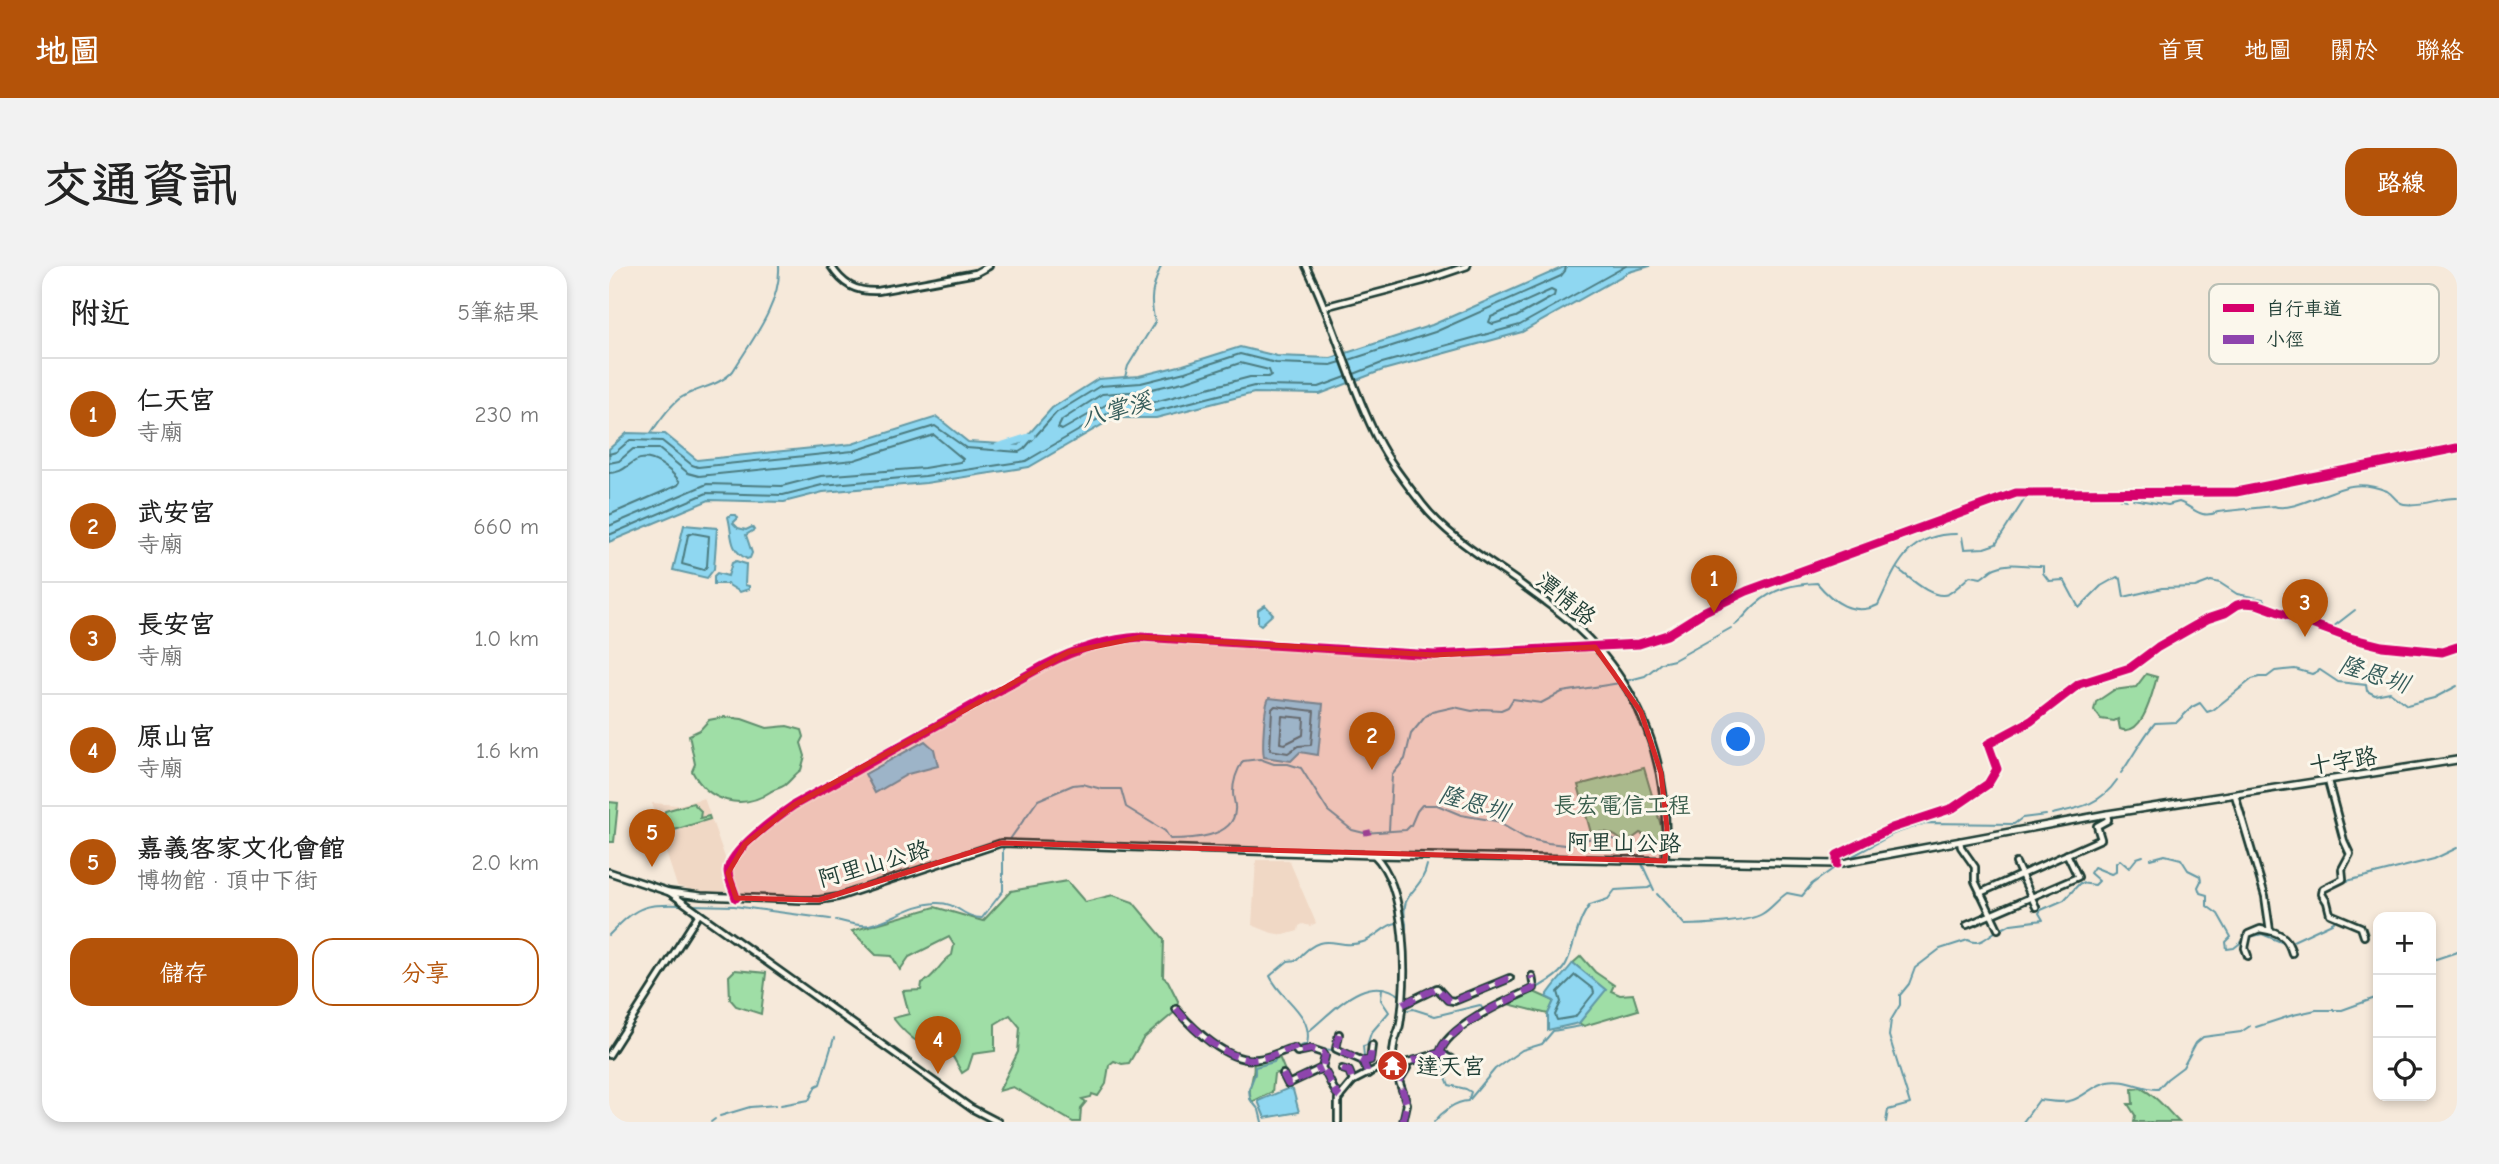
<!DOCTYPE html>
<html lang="zh-TW">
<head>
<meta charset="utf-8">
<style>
  body { margin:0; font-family:"Comic Neue","LXGW WenKai TC",sans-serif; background:#f2f2f2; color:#222 }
  .controls { position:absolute; right:21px; bottom:21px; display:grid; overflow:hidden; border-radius:14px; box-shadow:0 4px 10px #0003 }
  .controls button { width:63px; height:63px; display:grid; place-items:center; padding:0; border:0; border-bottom:2px solid #e0e0e0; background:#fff; color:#222; font:35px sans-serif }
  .you { position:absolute; left:1130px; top:474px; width:24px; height:24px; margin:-18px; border:5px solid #fff; border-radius:50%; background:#1a73e8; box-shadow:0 0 0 10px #1a73e833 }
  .badge { display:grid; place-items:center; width:46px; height:46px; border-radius:50%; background:#b45309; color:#fff; font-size:23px; font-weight:700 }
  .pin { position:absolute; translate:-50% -58px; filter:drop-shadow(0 2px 4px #0008) }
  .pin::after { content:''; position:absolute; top:37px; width:24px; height:21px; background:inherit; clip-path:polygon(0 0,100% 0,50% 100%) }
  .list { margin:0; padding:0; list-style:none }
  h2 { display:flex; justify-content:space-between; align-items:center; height:91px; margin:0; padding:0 28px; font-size:30px }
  h2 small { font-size:23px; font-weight:400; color:#767676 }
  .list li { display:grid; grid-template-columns:46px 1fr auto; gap:21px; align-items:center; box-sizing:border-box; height:112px; padding:0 28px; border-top:2px solid #e0e0e0 }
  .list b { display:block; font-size:26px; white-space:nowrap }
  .list p { margin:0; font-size:23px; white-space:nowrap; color:#767676 }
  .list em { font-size:23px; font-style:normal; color:#767676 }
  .actions { display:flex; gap:14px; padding:21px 28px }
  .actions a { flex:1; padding:16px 0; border:2px solid #b45309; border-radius:21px; text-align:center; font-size:24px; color:#b45309 }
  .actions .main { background:#b45309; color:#fff }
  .icon { flex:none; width:38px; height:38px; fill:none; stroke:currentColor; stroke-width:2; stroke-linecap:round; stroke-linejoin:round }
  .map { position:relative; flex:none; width:1848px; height:856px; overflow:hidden; border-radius:21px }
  header { display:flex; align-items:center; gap:42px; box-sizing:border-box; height:98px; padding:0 35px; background:#b45309; color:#fff }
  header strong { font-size:33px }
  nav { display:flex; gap:38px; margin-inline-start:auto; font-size:24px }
  .intro { display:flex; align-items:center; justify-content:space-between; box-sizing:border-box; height:168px; padding:0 42px }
  h1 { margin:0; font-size:49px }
  .button { padding:18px 32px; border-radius:21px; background:#b45309; color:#fff; font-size:24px; font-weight:700 }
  main { display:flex; gap:42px; padding:0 42px }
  aside { flex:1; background:#fff; border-radius:21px; box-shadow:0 4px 10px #0003 }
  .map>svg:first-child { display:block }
  .built { fill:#f0d8c5 }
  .green { fill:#9fdea6; stroke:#5f8e6d; stroke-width:2 }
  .water { fill:#8fd7f1; stroke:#6299a5; stroke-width:2 }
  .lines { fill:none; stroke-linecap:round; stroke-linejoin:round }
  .shore { stroke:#4c7b80; stroke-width:2 }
  .stream { stroke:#6299a5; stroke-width:2 }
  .river { stroke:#8fd7f1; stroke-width:7 }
  .minor-casing { stroke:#1f3d34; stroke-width:10 }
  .major-casing { stroke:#1f3d34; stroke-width:10 }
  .minor { stroke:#fbf7ec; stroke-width:4.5 }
  .major { stroke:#fbf7ec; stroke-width:5 }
  .quiet { stroke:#8e44ad; stroke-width:7; stroke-dasharray:14 7; stroke-linecap:butt }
  .cycleway-casing { stroke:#fbf7ec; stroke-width:13 }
  .cycleway { stroke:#d6006c; stroke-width:9 }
  .marked { fill:#d62828; fill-opacity:0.2; stroke:#d62828; stroke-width:5; stroke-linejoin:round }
  .labels { text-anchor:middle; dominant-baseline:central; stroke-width:6; stroke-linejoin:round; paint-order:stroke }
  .street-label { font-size:23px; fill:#1f3d34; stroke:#fbf7ec }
  .park-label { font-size:23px; fill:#395d4b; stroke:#fbf7ec }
  .poi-label { font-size:23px; fill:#1f3d34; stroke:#fbf7ec; text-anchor:start }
  .water-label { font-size:24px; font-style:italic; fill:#355c5a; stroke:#fbf7ec }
  .key { fill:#fbf7ec; stroke:#b9bfb5; stroke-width:2 }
  .key-label { font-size:19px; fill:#1f3d34 }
</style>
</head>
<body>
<header>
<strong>地圖</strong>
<nav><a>首頁</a><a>地圖</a><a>關於</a><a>聯絡</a></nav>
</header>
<div class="intro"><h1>交通資訊</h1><a class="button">路線</a></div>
<main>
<aside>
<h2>附近<small>5筆結果</small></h2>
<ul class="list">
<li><span class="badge">1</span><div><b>仁天宮</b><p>寺廟</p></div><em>230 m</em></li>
<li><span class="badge">2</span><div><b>武安宮</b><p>寺廟</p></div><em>660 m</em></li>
<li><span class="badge">3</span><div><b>長安宮</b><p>寺廟</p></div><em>1.0 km</em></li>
<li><span class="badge">4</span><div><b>原山宮</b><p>寺廟</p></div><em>1.6 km</em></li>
<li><span class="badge">5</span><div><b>嘉義客家文化會館</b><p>博物館 · 頂中下街</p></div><em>2.0 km</em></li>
</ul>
<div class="actions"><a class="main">儲存</a><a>分享</a></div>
</aside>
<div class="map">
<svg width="1848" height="856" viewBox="0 0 1848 856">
  <rect width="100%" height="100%" fill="#f6e9da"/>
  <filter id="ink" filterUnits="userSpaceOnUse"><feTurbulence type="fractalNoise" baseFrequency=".0143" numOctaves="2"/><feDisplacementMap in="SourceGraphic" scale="14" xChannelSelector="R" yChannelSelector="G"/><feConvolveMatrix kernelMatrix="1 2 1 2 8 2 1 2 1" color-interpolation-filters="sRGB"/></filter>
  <g filter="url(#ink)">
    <!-- built -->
    <g class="built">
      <polygon points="95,532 119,600 125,628 94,627 68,620 54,577 49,572 45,573 43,565 51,563 43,537 69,539"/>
      <polygon points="647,594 680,594 707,657 701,660 694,658 690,660 689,665 675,669 663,667 643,659"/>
    </g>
    <!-- green -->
    <g class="green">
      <path d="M1537 408 1548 411C1543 427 1534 472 1511 463L1509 453 1505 455 1492 453 1485 444 1487 436 1505 424 1527 421Z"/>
      <path d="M115 451 133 453 158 462 178 460 193 464 195 471 192 477 196 490 192 504C186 508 182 514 176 519 172 522 165 523 161 526 133 545 99 536 83 505L86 498 80 469 91 464 100 454Z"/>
      <path d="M1035 502 1055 570 1047 574 1031 567 1016 578C1006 567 996 564 982 567L969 519Z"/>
      <polygon points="0,536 9,537 5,576 0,576"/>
      <polygon points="84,537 92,545 91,552 100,550 101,553 46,570 45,566 57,562 54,555 56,545"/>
      <path d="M458 615 476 636 504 629 524 636 555 673 554 711 559 715 569 735 567 745 534 773 520 797 513 798 505 795 500 799 497 818 489 830 483 828 482 831 473 833 477 836 472 842 471 856H464L404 821 390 825 409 786 411 761 401 749 386 758V785L364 788 359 803 353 807 344 791C320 786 299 772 284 752L300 748 294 725 312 724 313 717C326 712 330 697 343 689L345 679 340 671 300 691 291 704 283 690 267 689 243 665 326 641 374 655 402 625Z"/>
      <polygon points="972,690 986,706 1005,719 1002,725 1011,729 1024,728 1029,744 975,760 970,757 996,724 964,697"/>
      <polygon points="126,704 157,707 152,748 127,740 121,733 120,710"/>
      <polygon points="925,726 945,735 939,748 899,738"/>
      <path d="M666 791 671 793 676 805 665 808 663 826 643 836C636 821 648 811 644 796Z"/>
      <path d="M1532 822C1547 830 1557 843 1570 856H1525L1526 849 1519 838H1524L1523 823Z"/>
    </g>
    <!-- water -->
    <g class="water">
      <polygon points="957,0 1041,0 1020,6 913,66 774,104 711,128 645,127 547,152 505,152 420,201 317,217 214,226 175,236 100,234 0,276 0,183 18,167 56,168 88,194 243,178 328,151 359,176 410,179 443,142 489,113 530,110 574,99 631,81 668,90 722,92 823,59"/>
      <path d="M121 249H127L129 252 124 257 129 262 137 264 143 261 145 264 137 269 143 287 141 292 138 293C119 283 124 269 119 251Z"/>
      <polygon points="75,259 108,262 105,303 98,312 64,304"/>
      <polygon points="127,295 137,298 136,319 140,320 140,323 131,326 118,318 105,318 105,310 108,307 119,310 123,297"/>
      <polygon points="656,339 664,348 652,359 649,357 649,344"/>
      <path d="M660 432 714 438 709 489 691 486 682 495 655 491C653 481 655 441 660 432Z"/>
      <polygon points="316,475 325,483 329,500 299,508 266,527 256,508"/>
      <path d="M964 697 997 724 970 757 939 764V748L945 735 937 731C945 718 955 709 964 697Z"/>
      <polygon points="680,822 684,824 690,846 656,852 649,835"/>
    </g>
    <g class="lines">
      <!-- shore -->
      <g class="shore">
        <polygon points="942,24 946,26 945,30 907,51 884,58 880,56 882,51"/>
        <polyline points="740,94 826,66 952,10 956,5 957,0"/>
        <polygon points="631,97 660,104 662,109 659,111 641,111 545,136 500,137 453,164 449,162 453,154 493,128 534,125 578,115"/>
        <polyline points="745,108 773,97 911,59 1017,0"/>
        <polyline points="0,188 7,186 21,174 53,175 83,199 89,201 244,185 326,160 357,182 410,186 415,183 447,147 491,120 532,117 576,106 631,88 667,97 722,99 732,96"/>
        <polyline points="0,197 10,195 24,183 50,183 79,207 90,210 245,194 325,169 354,193 351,196 315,202 212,210 173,220 98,218 0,260"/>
        <path d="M0 207C13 207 16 201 26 195 42 186 62 204 71 216L69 219 0 249"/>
        <polygon points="83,267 100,270 98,300 95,304 73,298 79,269"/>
        <polyline points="0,269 98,227 174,229 213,219 316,210 417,195 503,145 547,145 645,120 710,121 737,111"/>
        <polygon points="666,440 705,445 702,479 689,480 679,487 661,484 663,443"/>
        <polygon points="673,450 695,452 694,469 676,478 671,477"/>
        <polygon points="966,709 984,723 985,727 966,751 948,754 946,749 952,736 949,726"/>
      </g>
      <!-- stream -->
      <g class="stream">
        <path d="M516 111 519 100 546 56C540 32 543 23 552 0"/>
        <path d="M42 167C50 155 59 142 70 133 87 121 110 121 124 105 143 74 172 38 170 0"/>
        <polyline points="1446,229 1487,232 1501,230 1517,234"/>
        <path d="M1524 233 1559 239 1570 236C1585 241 1590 254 1609 246L1665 240C1682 247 1721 223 1742 220 1754 218 1768 221 1778 225 1785 229 1787 237 1795 238 1814 241 1831 231 1848 232"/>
        <polyline points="1353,271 1355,283 1375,282 1387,278 1417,231 1426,229"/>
        <polyline points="1434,300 1434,307 1440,315 1455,314 1470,342 1492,320 1508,311 1512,313 1515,331 1553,322 1586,321 1602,315 1611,317 1628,328 1654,333 1663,341 1695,352"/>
        <path d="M1289 303C1300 311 1323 334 1339 328 1346 324 1355 315 1361 310L1372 312C1377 309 1381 304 1386 302 1403 295 1416 301 1432 300"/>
        <polyline points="1699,353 1724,361 1746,344"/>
        <path d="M1126 359C1134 353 1139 345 1146 339 1165 322 1185 318 1208 317 1224 336 1244 351 1269 339 1287 302 1297 268 1347 268"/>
        <polyline points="1017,415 1036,410 1052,397 1065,394 1122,362"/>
        <polyline points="817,450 823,446 845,441 863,445 874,443 892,444 899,441 904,433 932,437 953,426 1011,417"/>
        <path d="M1512 507C1524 491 1533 472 1546 457L1568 456 1583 441 1591 437 1598 446 1604 444 1643 413 1650 411H1658L1666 405 1675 404 1686 403 1703 408 1711 404 1729 416 1757 419 1758 425 1766 429 1781 426 1798 439 1825 432 1848 420"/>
        <path d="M1443 548C1470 542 1491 539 1508 514"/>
        <polyline points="780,564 783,509 796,493 802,468 816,451"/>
        <polyline points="1242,591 1284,568 1317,557 1405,558 1413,552 1437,549"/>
        <polyline points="1541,593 1556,589 1572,593 1579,604 1591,610 1592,615 1589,621 1591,627 1598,629 1598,640 1609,648 1622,671 1617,676 1618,683 1625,682 1635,674"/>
        <polyline points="1033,598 1045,624"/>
        <polyline points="1734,616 1825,593 1848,582"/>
        <path d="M1048 628 1076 659C1092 659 1140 656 1153 648 1162 643 1169 633 1178 627L1193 630 1203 618 1228 600"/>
        <polyline points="82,639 125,640 221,653"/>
        <path d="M227 654C237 656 250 661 260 659 284 654 302 638 327 637 349 636 354 652 373 652L394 625V583L429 534 464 519 473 518 493 523H512L517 541 556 565 561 573C581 573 625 572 626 544 627 538 624 533 624 527 624 516 628 504 634 495L651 493 665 498H679L692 502 719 545 743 564 755 567 797 564 802 559 808 545 813 539H828L852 549 887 555 916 572 939 577 956 579 995 569 1011 576 1029 591"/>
        <path d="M794 658H797C789 625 812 628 818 599"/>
        <polyline points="797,658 797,735"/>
        <polyline points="1391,664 1402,658 1434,654 1430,647 1432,644 1455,634 1471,617 1486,619 1490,615 1481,607 1485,601 1502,608 1507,606 1507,597 1511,594 1520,602 1528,592 1534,590"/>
        <path d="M0 669C28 641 32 638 72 639"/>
        <polyline points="1641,671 1653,668 1677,678"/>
        <polyline points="1682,676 1725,656 1726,653"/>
        <polyline points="1822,696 1827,693 1848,686"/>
        <path d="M928 722C938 716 953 708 958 696 966 678 968 655 981 639L999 633 1006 624 1039 622 1043 620"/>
        <polyline points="796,741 795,745 804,743 826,750 871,739 876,746"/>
        <polyline points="1647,761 1684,749 1707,744 1733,744 1769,731"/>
        <path d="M700 765C725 745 758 703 793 731"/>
        <path d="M686 782 698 778C705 748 672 734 661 710L679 695 688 694C716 661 727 685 754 676 767 672 776 658 788 657L789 659"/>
        <polyline points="707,783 726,784"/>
        <polyline points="751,791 755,790 754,780 758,779 762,767 780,746 772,734 773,722"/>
        <polyline points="861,833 886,803 913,784 933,778 944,765 972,760"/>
        <polyline points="172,839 200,834 207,820 211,818 225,772"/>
        <polyline points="111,850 141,841 167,839"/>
        <polyline points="102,856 106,853"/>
        <polyline points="653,856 650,844 641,833 640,823 646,808 646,801 665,796 668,790"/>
        <path d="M825 856C833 846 847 835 859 835L862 826 857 823 840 819 834 803 835 791"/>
        <path d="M1277 856 1279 844 1301 838 1280 770 1282 754 1291 739V729L1300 718 1306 702 1331 683 1359 674C1371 680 1376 672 1386 666"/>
        <path d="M1414 856 1430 834C1441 835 1453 838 1464 834 1476 830 1486 818 1499 816 1518 812 1533 824 1549 823L1558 813 1574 801 1587 777 1594 771 1632 766 1641 760"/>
      </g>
      <!-- river -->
      <polyline class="river" points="388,181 423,170"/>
      <defs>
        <g id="minor">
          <path d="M222 0C234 19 247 26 269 25L367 7 380 0"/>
          <path d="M697 0C725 55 740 117 768 172 780 196 797 217 813 238 838 270 875 292 908 315 926 329 946 342 963 357 1034 420 1062 502 1056 595"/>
          <polyline points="715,41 814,15 858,0"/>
          <polyline points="1719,515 1735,575 1741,588 1733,603 1734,613 1714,623 1713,628 1718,636 1721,648 1752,661 1755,670"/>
          <polyline points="1626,529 1656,630 1661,665 1651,663 1639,668 1636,682 1639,690"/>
          <polyline points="1351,575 1352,581 1366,601 1366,615 1389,663"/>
          <polyline points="1407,597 1427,641"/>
          <polyline points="1228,598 1228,589 1283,562 1344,542 1379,518 1388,503 1379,478 1422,455 1470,418 1521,402 1549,381 1598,353 1616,347 1628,339 1635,337 1648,338 1741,372 1773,380 1833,386 1848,381"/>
          <polyline points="60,626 362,842 389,856"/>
          <polyline points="1371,627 1492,573 1488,560 1499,554 1498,548"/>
          <path d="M127 632C125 624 119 613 119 605 120 585 169 550 185 539L436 399C467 383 497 373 532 371L825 389 1030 378 1058 369 1096 345 1138 325 1407 227 1627 226 1848 182"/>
          <polyline points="1358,659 1469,611 1458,588"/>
          <path d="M1661 665C1674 668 1679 674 1683 687"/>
          <polyline points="795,738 828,722 839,734 845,735 901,712"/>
          <path d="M567 743C584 763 620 798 649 793 662 792 673 784 685 782L688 786 702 783 714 787 716 790 713 802C721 811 722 823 731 831"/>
          <polyline points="730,768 727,783 754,795 759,808"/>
          <path d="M831 787C837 761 901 733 925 722L923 710"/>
          <polyline points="0,789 90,648"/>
          <polyline points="783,793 796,797 831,787 842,793"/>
          <polyline points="755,795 761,794 763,779"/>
          <polyline points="733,803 740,805 744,815"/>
          <polyline points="674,808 679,818 713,802"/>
          <path d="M729 856V833L744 815 783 795C784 790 784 784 785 779 786 771 790 765 791 758 798 714 799 622 765 589"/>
          <polyline points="794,856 798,838 790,815 798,802 796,797"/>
        </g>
        <polyline id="major" points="0,606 60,626 92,630 192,634 210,634 229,631 392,577 765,589 1228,598 1498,548 1848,494"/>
      </defs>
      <!-- minor casing -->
      <use href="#minor" class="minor-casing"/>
      <!-- major casing -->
      <use href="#major" class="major-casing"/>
      <!-- minor -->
      <use href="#minor" class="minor"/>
      <!-- major -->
      <use href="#major" class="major"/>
      <!-- quiet -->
      <g class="quiet">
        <polyline points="758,564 759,569"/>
        <polyline points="794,738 828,722 839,734 845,735 901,712"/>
        <path d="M567 743C584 763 620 798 649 793 662 792 673 784 685 782L688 786 702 783 714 787 716 790 713 802C721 811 722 823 731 831"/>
        <polyline points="730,768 727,783 754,795 759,808"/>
        <path d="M831 787C837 761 901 733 925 722L923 710"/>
        <polyline points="783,793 796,797 831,787 842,793"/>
        <polyline points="755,795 761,794 763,779"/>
        <polyline points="733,803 740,805 744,815"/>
        <polyline points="674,808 679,818 713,802"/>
        <polyline points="794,856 798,838 790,815 798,802 796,797"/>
      </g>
      <defs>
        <g id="cycleway">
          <polyline points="1228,598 1228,589 1283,562 1344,542 1379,518 1388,503 1379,478 1422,455 1470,418 1521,402 1549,381 1598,353 1616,347 1628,339 1635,337 1648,338 1741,372 1773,380 1833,386 1848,381"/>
          <path d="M127 632C125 624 119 613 119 605 120 585 169 550 185 539L436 399C467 383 497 373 532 371L825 389 1030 378 1058 369 1096 345 1138 325 1407 227 1627 226 1848 182"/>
        </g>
      </defs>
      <!-- cycleway casing -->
      <use href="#cycleway" class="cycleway-casing"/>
      <!-- cycleway -->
      <use href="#cycleway" class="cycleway"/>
    </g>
  </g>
  <!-- marked area -->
  <path class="marked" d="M532 371 825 389 986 381 1032 446 1052 507 1058 562 1056 595 392 577 210 634 127 632 119 607 136 578 185 539 460 386Z"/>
  <!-- icons -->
  <defs>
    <symbol id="temple-disc" viewBox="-11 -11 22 22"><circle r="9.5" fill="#c8321e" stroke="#fbf7ec"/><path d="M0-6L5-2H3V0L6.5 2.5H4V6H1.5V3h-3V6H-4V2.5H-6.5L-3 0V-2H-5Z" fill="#fff"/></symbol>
  </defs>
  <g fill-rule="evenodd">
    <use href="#temple-disc" x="766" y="782" width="35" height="35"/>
  </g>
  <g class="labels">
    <!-- street labels -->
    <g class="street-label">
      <text transform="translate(957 333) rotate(39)">潭情路</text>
      <text transform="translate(1734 495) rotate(-9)">十字路</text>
      <text transform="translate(1015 577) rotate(1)">阿里山公路</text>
      <text transform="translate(265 598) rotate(-16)">阿里山公路</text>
    </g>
    <!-- park labels -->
    <g class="park-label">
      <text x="1013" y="539">長宏電信工程</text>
    </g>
    <!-- poi labels -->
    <g class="poi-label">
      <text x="807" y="800">達天宮</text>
    </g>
    <!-- water labels -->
    <g class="water-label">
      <text transform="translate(507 144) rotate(-16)">八掌溪</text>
      <text transform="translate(1765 408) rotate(18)">隆恩圳</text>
      <text transform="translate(865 537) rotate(16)">隆恩圳</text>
    </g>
  </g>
  <!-- legend -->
  <rect x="1600" y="18" width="230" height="80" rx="10" class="key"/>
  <rect x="1614" y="38" width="31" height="8" fill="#d6006c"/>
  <rect x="1614" y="69" width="31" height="9" fill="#8e44ad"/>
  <g class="key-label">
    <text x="1657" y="49">自行車道</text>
    <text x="1657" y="80">小徑</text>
  </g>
</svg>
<div class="controls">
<button>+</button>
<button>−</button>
<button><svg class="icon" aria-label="locate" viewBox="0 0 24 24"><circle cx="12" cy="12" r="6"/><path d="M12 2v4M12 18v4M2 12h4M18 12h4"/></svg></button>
</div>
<div class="you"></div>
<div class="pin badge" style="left:1105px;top:347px">1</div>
<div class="pin badge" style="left:763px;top:504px">2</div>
<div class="pin badge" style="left:1696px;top:371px">3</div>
<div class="pin badge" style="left:329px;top:808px">4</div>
<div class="pin badge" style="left:43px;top:601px">5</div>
</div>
</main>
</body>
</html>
